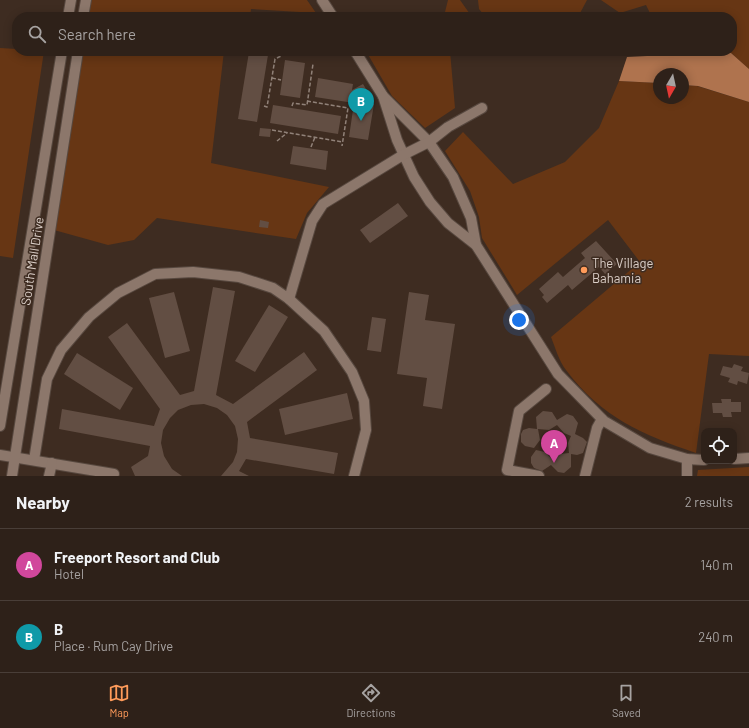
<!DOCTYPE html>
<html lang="en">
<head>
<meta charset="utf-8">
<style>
  body { margin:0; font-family:Barlow,sans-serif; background:#362922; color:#f1f3f6 }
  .controls { position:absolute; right:12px; bottom:12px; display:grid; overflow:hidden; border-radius:8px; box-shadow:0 2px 10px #0003 }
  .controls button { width:36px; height:36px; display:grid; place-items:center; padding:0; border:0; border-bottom:1px solid #493e38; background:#2e2119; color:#f1f3f6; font:20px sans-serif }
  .compass { position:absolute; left:653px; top:68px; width:36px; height:36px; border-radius:50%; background:#2e2119; box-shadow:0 2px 10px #0003; rotate:189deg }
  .you { position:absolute; left:519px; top:320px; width:14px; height:14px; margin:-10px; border:3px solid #fff; border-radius:50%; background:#1a73e8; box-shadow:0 0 0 6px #1a73e833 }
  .badge { display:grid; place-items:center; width:26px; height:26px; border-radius:50%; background:#ff9b5a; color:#fff; font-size:13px; font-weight:700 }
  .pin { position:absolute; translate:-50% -33px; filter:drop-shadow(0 1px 2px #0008) }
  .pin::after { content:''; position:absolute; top:21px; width:14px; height:12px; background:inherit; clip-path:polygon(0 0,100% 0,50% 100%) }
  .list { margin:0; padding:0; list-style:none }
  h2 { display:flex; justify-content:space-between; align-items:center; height:52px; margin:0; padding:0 16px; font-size:17px }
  h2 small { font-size:13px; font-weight:400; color:#a7a3a2 }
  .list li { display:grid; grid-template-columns:26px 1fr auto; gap:12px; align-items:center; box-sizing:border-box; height:72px; padding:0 16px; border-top:1px solid #493e38 }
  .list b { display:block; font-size:15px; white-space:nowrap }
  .list p { margin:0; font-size:13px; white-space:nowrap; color:#a7a3a2 }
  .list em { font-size:13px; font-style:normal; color:#a7a3a2 }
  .icon { flex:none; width:22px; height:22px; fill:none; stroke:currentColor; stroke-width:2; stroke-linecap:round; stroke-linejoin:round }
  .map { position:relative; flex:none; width:749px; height:476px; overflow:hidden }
  .search { position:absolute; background:#2e2119; box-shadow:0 2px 10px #0003; left:12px; right:12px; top:12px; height:44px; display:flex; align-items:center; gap:10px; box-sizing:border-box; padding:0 14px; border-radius:16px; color:#a7a3a2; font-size:15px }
  .sheet { height:196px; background:#2e2119 }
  nav { display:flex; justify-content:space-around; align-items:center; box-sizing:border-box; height:56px; border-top:1px solid #493e38; background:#2e2119; font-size:11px; color:#a7a3a2 }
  nav a { display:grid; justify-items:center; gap:2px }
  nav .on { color:#ff9b5a }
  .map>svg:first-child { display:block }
  .green { fill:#673614 }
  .water { fill:#af734e }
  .building { fill:#624e43 }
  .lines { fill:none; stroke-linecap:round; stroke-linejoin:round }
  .minor-casing { stroke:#57483f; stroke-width:12 }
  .path { stroke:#918279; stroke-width:1.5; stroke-dasharray:4 2; stroke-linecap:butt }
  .minor { stroke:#8c776b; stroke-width:10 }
  .poi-dot { fill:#ff9b5a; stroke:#3e2c21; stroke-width:1.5 }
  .labels { text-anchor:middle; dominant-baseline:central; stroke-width:3; stroke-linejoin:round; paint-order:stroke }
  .street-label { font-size:13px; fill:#dbcfc8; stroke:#3e2c21 }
  .poi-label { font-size:13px; fill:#dbcfc8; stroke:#3e2c21; text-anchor:start }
</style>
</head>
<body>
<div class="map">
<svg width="749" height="476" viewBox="0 0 749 476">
  <rect width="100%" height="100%" fill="#3e2c21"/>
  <!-- green -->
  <g class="green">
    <polygon points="89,0 307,0 316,13 251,9 250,17 87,17"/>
    <polygon points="448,0 460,0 472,17 442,17 444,16"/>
    <polygon points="478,0 587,0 578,17 510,17 492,13 484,15 479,9"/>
    <polygon points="601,0 749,0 749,69 731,53 711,51 732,51 732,17 652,17 646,5 620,13"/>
    <polygon points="0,48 17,49 17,51 44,51 13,258 0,256"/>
    <polygon points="81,51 224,51 211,163 329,187 307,213 296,239 157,218 134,240 108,245 54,230"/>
    <polygon points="366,51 450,51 455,108 425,128 392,96"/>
    <path d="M619 81 659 83V98H683V85L697 86 749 102V356L709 354 696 453C643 435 601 417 566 370 559 361 555 347 551 337L640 262 608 220 517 295 482 238 479 217 470 191 445 151 463 132 513 184 565 162 599 128Z"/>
    <polygon points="749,467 749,476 697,476 698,470"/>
  </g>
  <!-- water -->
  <polygon class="water" points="651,51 711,51 731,53 749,69 749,102 698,86 683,85 683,74 659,74 659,83 619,81 627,57 647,56"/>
  <!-- building -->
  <g class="building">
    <polygon points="249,52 268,55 257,122 238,119"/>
    <polygon points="285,60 305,63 300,98 280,95"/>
    <polygon points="318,78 353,84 352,90 363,84 369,94 356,102 374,104 368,140 349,137 354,103 315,97"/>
    <polygon points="273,105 341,116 338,134 270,123"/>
    <polygon points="260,128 271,129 270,137 259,136"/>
    <polygon points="293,146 328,151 326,170 290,164"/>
    <polygon points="398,203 408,216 370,243 360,230"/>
    <polygon points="260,220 269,222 268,228 259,227"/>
    <polygon points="596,241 617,264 605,274 599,267 572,290 568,285 547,303 542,297 544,295 539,289 558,272 563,277 585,258 581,253"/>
    <polygon points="213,287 235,291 216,395 233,404 304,352 317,370 247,422 250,438 338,453 334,474 246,459 239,471 249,476 221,476 233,462 237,452 238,439 235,426 227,415 217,408 204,404 191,405 178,410 170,418 163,430 161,443 164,456 172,469 182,476 135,476 131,467 148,456 150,446 59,429 62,409 154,426 160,409 108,337 127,323 180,395 194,391"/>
    <polygon points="174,292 190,351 165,358 149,298"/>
    <polygon points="409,292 429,295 425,320 455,324 442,409 423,406 427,378 397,374"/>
    <polygon points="269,305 288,317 255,372 235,361"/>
    <polygon points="372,317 386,319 381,352 367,350"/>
    <polygon points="77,353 133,388 120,410 64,374"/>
    <polygon points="734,364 743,367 741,371 749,373 747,384 738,381 737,385 728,382 730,378 720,375 723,366 732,368"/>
    <polygon points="347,393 353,419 285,435 279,409"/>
    <polygon points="721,399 731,399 731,402 741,402 741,412 731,412 732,417 723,417 722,413 713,413 712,403 722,403"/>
    <polygon points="543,411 552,412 557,420 567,414 573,416 578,423 575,434 583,438 587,442 583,453 577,455 571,454 571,467 564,473 558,472 551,465 542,471 534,468 531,463 531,457 536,450 545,452 552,459 560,454 569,453 568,443 571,436 564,433 557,425 549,430 538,429 540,440 534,448 525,446 521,442 521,434 523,430 529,428 537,429 536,417"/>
  </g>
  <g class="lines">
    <defs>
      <g id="minor">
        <polyline points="322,0 333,17"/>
        <polyline points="68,17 71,0"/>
        <polyline points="83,17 86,0"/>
        <polyline points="355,51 383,96 429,142 453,177 471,218 476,245"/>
        <polyline points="383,96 397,140 414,177 430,202 448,223 476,245 558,374 604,421 650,448 687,459 704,460"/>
        <polyline points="289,299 312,221 323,204 403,155 429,142 448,127 482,108"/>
        <polyline points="0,426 62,51"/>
        <polyline points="0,455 114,474"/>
        <polyline points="734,459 749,458"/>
        <polyline points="34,460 47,379 61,350 89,317 118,293 155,274 193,272 239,277 273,288 289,299 324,331 352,372 364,401 366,430 354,476"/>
        <polyline points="12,476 78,51"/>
        <polyline points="49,476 52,463"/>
        <polyline points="539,476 507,470 519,411 546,389"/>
        <polyline points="585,476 597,428 602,419"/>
        <polyline points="687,476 687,459"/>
      </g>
    </defs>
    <!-- minor casing -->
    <use href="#minor" class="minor-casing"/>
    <!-- path -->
    <g class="path">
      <polyline points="272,78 281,80"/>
      <polyline points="307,101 348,108 342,146"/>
      <polyline points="264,106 267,107 275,59 285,54 321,55"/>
      <polyline points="292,106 293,103 307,105 313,64"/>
      <polyline points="272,130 343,142"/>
      <polyline points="277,141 287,133"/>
      <polyline points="311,147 315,137"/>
    </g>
    <!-- minor -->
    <use href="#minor" class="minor"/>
  </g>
  <!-- markers -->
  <circle class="poi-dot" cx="584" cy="270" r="4"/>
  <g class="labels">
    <!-- street labels -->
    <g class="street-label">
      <text transform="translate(32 261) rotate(-81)">South Mall Drive</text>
    </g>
    <!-- poi labels -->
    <g class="poi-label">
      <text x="592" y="263">The Village<tspan x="592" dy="15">Bahamia</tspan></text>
    </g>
  </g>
</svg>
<div class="controls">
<button><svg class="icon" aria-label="locate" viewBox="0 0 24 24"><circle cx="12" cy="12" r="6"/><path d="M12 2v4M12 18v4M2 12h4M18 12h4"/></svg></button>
</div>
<svg class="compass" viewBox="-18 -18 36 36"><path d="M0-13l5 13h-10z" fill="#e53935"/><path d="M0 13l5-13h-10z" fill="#a7a3a2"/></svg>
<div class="you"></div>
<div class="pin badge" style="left:554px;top:463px;background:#d1479c">A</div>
<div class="pin badge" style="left:361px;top:121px;background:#0f9aa8">B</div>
<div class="search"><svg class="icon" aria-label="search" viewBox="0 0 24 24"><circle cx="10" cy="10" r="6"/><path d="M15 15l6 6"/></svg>Search here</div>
</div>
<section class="sheet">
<h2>Nearby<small>2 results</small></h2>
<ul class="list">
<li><span class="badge" style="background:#d1479c">A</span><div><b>Freeport Resort and Club</b><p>Hotel</p></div><em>140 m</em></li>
<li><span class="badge" style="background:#0f9aa8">B</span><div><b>B</b><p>Place · Rum Cay Drive</p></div><em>240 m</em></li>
</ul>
</section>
<nav>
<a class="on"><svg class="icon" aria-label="map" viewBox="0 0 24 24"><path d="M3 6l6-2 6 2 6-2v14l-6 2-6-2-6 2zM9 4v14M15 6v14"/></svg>Map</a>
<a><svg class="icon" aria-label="directions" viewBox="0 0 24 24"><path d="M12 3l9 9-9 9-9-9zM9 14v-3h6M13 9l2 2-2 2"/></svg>Directions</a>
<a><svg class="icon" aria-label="saved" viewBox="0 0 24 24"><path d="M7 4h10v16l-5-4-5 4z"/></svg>Saved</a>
</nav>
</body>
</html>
